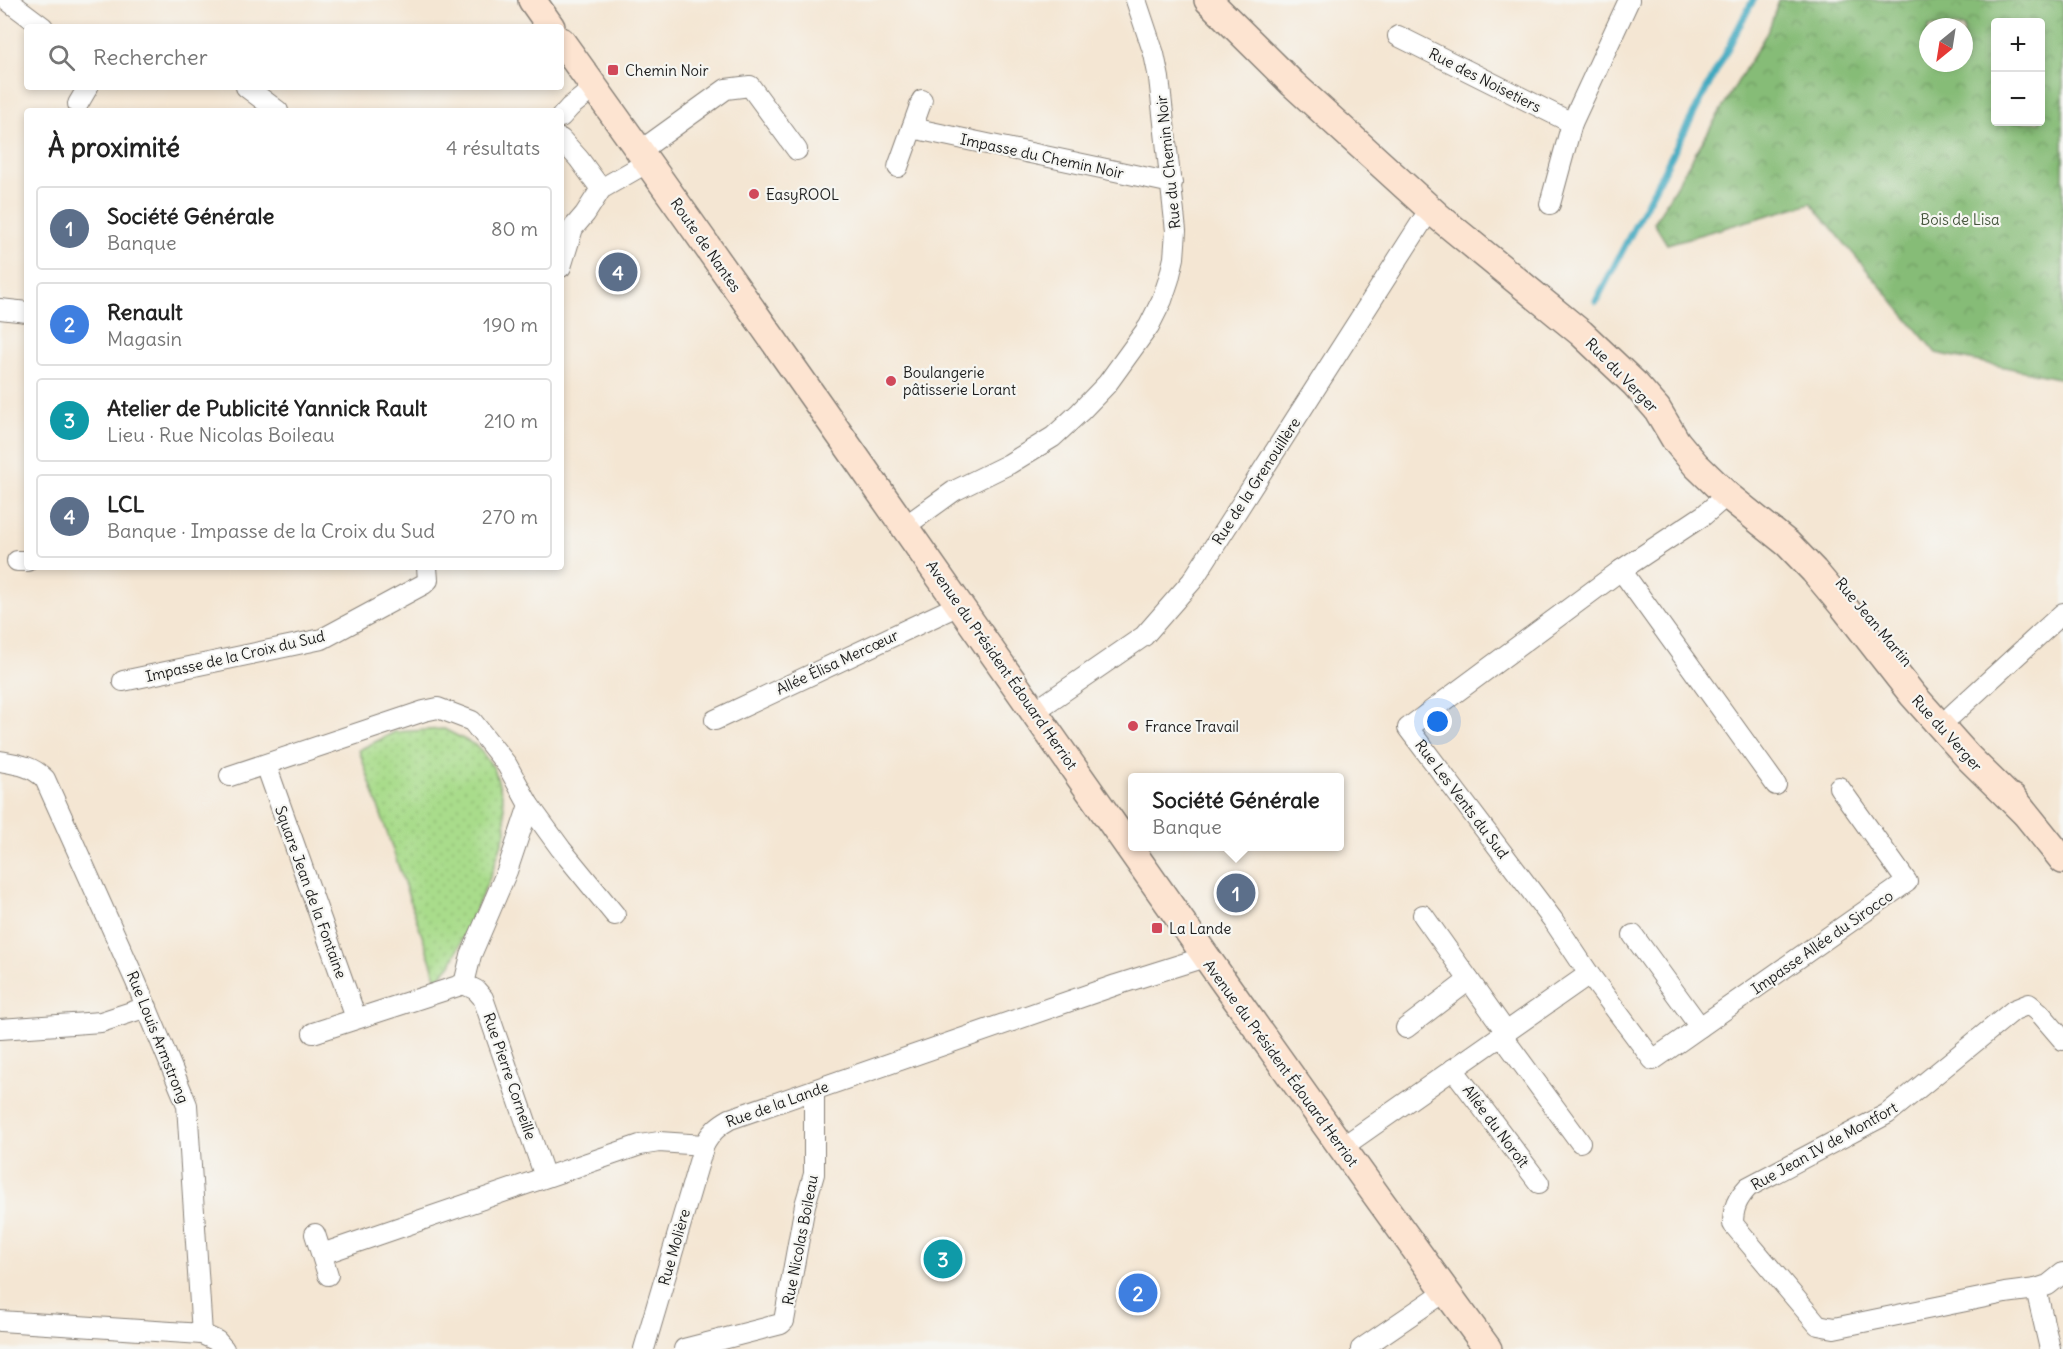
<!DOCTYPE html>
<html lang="fr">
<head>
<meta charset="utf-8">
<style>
  body { margin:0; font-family:Delius,sans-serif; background:#f6f6f6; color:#222 }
  .controls { position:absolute; right:18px; top:18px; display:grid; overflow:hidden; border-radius:6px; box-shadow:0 3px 9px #0003 }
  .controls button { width:54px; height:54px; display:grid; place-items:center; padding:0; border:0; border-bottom:2px solid #e0e0e0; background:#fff; color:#222; font:30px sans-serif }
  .compass { position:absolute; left:1919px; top:18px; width:54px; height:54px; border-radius:50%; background:#fff; box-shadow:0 3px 9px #0003; rotate:210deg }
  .you { position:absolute; left:1438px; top:722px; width:21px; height:21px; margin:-15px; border:4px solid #fff; border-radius:50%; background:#1a73e8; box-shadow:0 0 0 9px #1a73e833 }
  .badge { display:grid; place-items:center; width:39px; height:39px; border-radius:50%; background:#d1495b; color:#fff; font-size:20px; font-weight:700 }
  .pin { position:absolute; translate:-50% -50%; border:3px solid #fff; box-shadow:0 2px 6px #0006 }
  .popup { position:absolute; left:1128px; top:773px; width:216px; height:78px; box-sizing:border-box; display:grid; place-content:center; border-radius:6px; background:#fff; filter:drop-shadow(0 2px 4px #0005); font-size:20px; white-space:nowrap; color:#767676 }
  .popup b { font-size:22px; color:#222 }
  .popup::after { content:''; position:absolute; left:50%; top:100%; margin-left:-12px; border:12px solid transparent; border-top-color:#fff }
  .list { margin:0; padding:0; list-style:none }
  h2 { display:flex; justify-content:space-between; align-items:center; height:78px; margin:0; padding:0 24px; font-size:26px }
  h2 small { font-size:20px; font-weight:400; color:#767676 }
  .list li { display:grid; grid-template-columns:39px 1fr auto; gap:18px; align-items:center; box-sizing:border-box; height:84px; margin:0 12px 12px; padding:0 12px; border:2px solid #e0e0e0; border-radius:6px }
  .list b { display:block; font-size:22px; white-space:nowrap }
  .list p { margin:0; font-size:20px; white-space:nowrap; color:#767676 }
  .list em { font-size:20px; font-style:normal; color:#767676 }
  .icon { flex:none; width:33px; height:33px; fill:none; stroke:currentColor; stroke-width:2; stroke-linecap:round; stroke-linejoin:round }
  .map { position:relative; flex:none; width:2063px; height:1349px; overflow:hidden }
  .search { position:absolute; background:#fff; box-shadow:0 3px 9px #0003; left:24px; top:24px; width:540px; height:66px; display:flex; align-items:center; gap:15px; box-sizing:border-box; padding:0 21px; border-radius:6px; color:#767676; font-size:22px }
  .panel { position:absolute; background:#fff; box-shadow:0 3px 9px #0003; left:24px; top:108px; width:540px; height:462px; border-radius:6px }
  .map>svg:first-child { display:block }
  .grass { fill:url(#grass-dots); stroke:#627c54; stroke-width:1.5 }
  .forest { fill:url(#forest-crowns); stroke:#516c4a; stroke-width:1.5; fill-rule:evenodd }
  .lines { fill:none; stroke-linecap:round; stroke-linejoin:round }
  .stream { stroke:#3ea8bf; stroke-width:7 }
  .minor-casing { stroke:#888178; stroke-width:22 }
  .secondary-casing { stroke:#888178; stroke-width:30 }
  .minor { stroke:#fff; stroke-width:20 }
  .secondary { stroke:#fde4d1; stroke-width:27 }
  .poi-dot { fill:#d1495b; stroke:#f6f6f2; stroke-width:2 }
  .labels { text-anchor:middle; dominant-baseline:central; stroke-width:4.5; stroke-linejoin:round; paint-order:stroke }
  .poi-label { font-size:15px; fill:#1c1c1c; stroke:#f6f6f2; text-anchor:start }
  .street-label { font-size:15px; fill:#1c1c1c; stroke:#f6f6f2 }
  .park-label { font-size:15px; fill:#46563d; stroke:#f6f6f2 }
</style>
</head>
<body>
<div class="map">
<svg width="2063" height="1349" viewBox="0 0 2063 1349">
  <defs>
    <pattern id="grass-dots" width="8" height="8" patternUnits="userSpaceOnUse" patternTransform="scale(1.5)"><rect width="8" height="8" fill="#a9dc8b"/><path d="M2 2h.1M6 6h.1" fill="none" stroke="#91bc77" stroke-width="1.8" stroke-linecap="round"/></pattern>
    <pattern id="forest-crowns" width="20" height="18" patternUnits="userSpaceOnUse" patternTransform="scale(1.5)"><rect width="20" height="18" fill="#86bc77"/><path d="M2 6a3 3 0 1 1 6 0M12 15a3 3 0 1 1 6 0" fill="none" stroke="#6d9861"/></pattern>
  </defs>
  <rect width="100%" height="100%" fill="#f6f6f2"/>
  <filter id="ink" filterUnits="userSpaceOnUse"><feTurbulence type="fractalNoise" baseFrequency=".0167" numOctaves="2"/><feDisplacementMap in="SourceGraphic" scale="12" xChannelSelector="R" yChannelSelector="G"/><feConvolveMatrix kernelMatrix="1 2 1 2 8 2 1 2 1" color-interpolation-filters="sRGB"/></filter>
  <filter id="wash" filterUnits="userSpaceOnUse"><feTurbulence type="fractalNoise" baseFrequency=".008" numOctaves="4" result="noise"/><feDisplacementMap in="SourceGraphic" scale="24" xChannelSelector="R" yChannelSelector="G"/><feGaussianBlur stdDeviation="1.35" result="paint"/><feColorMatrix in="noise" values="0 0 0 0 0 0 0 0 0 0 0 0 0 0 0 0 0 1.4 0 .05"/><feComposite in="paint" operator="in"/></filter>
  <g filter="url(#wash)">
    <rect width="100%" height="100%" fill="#f4e6d3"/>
    <!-- grass -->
    <polygon class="grass" points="444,729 477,746 494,768 503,798 506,831 491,875 451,964 437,980 359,750 395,732"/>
    <!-- forest -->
    <path class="forest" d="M1779 0H2063V379L1936 353 1811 203 1667 244 1654 223 1769 29ZM1996 22H2040V122H1996ZM1928 27H1964V63H1928Z"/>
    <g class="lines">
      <!-- stream -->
      <polyline class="stream" points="1596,301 1753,0"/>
    </g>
  </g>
  <g filter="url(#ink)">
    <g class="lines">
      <defs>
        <g id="minor">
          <polyline points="7,0 43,27"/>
          <polyline points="1398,36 1572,123"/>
          <polyline points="246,87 278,111"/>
          <polyline points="78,104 88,87"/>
          <polyline points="561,117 570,107 595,87"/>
          <polyline points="912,128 1172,183"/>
          <polyline points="561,139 579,159 601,189"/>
          <polyline points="640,151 726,89 750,86 797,150"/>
          <polyline points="898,167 922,100"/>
          <polyline points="1550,204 1572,123 1629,0"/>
          <polyline points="561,267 573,228 585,214 601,189 648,162"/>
          <polyline points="0,309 27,312"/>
          <polyline points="904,527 954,491 1009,464 1053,437 1080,412 1107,384 1149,326 1162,300 1169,279 1174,258 1176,231 1159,78 1154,54 1136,0"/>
          <polyline points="17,561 27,561"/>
          <polyline points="1621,570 1776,785"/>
          <polyline points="123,681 322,639 424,584 428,580 427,567"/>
          <polyline points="1035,711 1144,636 1192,581 1430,209"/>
          <polyline points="1952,715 2063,613"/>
          <polyline points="715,720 959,605"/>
          <path d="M0 761C17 764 33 766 45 779L136 982 183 1095 187 1105 202 1334 217 1341 224 1349"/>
          <polyline points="266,765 356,1018"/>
          <polyline points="230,776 424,711 438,708 472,721 507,765 529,805 561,849 615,915"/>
          <polyline points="1423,915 1506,1032"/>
          <polyline points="1633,935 1700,1027"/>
          <polyline points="1589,974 1653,1060 1907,882 1839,787"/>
          <polyline points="464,984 476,990 483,998 545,1177"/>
          <polyline points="464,984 471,955 507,871 529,805"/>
          <polyline points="1406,1028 1469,980"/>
          <polyline points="0,1029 101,1022 147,1007"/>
          <polyline points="313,1033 464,984"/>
          <polyline points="1502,1036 1580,1142"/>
          <path d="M2063 1040 2039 1012 2029 1004 2014 1010 1887 1114 1748 1187C1737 1199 1733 1208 1733 1224L1818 1325 1834 1328 2005 1293 2036 1289 2048 1285 2063 1273"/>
          <polyline points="1453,1069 1539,1183"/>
          <polyline points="1341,1148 1589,974 1553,920 1408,728 1621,570 1704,515 1727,495"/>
          <polyline points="315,1234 328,1275"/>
          <path d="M322 1254 640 1145 659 1142 704 1145C711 1133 717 1126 730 1119L1116 985 1205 957"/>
          <polyline points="2036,1289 2050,1349"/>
          <polyline points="0,1321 202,1334"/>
          <polyline points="644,1349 704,1145"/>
          <polyline points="684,1349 781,1324 784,1321 805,1205 814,1174 814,1090"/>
          <polyline points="1361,1349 1446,1291"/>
        </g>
        <g id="secondary">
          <polyline points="532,0 551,27"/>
          <polyline points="1208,0 1293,84 1439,217 1581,333 1635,384 1657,409 1676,441 1696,465 1727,495 1788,544 1814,571 1844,607 1912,694 1969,758 2023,811"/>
          <path d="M561 41C873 475 1172 918 1488 1349"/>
          <polyline points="2013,798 2063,860"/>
        </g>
      </defs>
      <!-- minor casing -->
      <use href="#minor" class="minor-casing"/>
      <!-- secondary casing -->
      <use href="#secondary" class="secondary-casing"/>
      <!-- minor -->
      <use href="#minor" class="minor"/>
      <!-- secondary -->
      <use href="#secondary" class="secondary"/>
    </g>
  </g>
  <!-- markers -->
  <g class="poi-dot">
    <rect x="607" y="64" width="12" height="12" rx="3"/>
    <circle cx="754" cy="194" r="6"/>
    <circle cx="891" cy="381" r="6"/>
    <circle cx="1133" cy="726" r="6"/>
    <rect x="1151" y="922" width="12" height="12" rx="3"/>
  </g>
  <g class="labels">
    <!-- poi labels -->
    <g class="poi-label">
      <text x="625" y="70">Chemin Noir</text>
      <text x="766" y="194">EasyROOL</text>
      <text x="903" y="372">Boulangerie<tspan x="903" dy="17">pâtisserie Lorant</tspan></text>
      <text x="1145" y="726">France Travail</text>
      <text x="1169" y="928">La Lande</text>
    </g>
    <!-- street labels -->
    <g class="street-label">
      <text transform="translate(1485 80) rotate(27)">Rue des Noisetiers</text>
      <text transform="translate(1042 156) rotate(12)">Impasse du Chemin Noir</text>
      <text transform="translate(1168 162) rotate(-96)">Rue du Chemin Noir</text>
      <text transform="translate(706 245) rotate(55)">Route de Nantes</text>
      <text transform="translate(1622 375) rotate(46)">Rue du Verger</text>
      <text transform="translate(1256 481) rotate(-57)">Rue de la Grenouillère</text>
      <text transform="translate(1874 622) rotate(50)">Rue Jean Martin</text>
      <text transform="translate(235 656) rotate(-13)">Impasse de la Croix du Sud</text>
      <text transform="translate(837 662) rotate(-25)">Allée Élisa Mercœur</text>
      <text transform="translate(1002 665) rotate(55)">Avenue du Président Édouard Herriot</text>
      <text transform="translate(1947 733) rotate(48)">Rue du Verger</text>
      <text transform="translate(1462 799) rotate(53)">Rue Les Vents du Sud</text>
      <text transform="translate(311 892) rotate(70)">Square Jean de la Fontaine</text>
      <text transform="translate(1822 942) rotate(-35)">Impasse Allée du Sirocco</text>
      <text transform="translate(158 1037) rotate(68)">Rue Louis Armstrong</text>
      <text transform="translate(1281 1063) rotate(54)">Avenue du Président Édouard Herriot</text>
      <text transform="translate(510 1076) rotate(71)">Rue Pierre Corneille</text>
      <text transform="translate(777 1104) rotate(-20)">Rue de la Lande</text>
      <text transform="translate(1496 1126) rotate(53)">Allée du Noroît</text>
      <text transform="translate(1824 1146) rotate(-29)">Rue Jean IV de Montfort</text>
      <text transform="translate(800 1240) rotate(-79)">Rue Nicolas Boileau</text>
      <text transform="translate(674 1247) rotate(-74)">Rue Molière</text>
    </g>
    <!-- park labels -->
    <g class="park-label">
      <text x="1960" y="219">Bois de Lisa</text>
    </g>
  </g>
</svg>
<div class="controls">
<button>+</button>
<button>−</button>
</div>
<svg class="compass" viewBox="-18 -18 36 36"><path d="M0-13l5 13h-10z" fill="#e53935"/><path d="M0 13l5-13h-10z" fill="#767676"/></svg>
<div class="you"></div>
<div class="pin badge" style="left:1236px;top:893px;background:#5c6f8a">1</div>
<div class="popup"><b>Société Générale</b>Banque</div>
<div class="pin badge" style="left:1138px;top:1293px;background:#3f7fe0">2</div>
<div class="pin badge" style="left:943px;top:1259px;background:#0f9aa8">3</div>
<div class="pin badge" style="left:618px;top:272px;background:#5c6f8a">4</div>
<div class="search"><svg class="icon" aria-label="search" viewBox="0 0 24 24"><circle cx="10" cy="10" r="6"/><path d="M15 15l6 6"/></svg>Rechercher</div>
<section class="panel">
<h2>À proximité<small>4 résultats</small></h2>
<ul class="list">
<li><span class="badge" style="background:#5c6f8a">1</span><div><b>Société Générale</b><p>Banque</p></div><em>80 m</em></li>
<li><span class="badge" style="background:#3f7fe0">2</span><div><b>Renault</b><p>Magasin</p></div><em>190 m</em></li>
<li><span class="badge" style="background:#0f9aa8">3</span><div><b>Atelier de Publicité Yannick Rault</b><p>Lieu · Rue Nicolas Boileau</p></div><em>210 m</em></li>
<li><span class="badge" style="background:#5c6f8a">4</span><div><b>LCL</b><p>Banque · Impasse de la Croix du Sud</p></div><em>270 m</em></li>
</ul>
</section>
</div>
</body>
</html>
